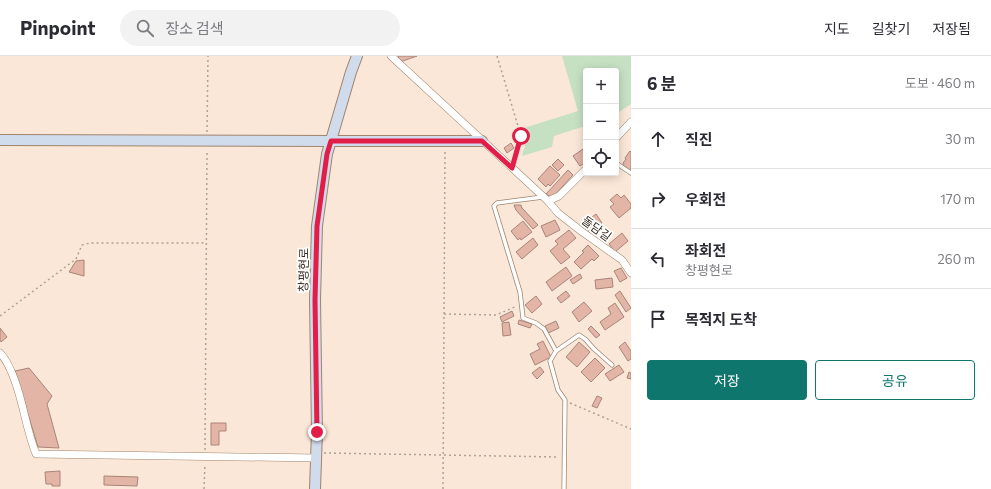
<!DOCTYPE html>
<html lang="ko">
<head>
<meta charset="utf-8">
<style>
  body { margin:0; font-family:Commissioner,"Noto Sans KR",sans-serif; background:#f2f2f3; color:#2b2b33 }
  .controls { position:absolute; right:12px; top:12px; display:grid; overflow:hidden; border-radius:4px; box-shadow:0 2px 10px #0003 }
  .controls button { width:36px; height:36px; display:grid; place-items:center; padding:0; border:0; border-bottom:1px solid #e1e1e2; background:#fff; color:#2b2b33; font:20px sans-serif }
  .stop { position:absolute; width:12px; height:12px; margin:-9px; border:3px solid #e11d48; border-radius:50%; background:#fff }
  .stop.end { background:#e11d48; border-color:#fff; box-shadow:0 1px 4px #0008 }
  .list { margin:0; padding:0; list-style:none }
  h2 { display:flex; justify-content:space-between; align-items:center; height:52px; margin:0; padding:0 16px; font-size:17px }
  h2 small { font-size:13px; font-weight:400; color:#7c7c81 }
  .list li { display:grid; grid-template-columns:26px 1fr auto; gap:12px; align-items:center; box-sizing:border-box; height:60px; padding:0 16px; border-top:1px solid #e1e1e2 }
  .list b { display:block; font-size:15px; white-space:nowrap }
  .list p { margin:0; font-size:13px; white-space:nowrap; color:#7c7c81 }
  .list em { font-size:13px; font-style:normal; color:#7c7c81 }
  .actions { display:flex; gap:8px; padding:12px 16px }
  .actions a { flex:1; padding:9px 0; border:1px solid #0f766e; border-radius:4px; text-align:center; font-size:14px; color:#0f766e }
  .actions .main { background:#0f766e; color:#fff }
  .icon { flex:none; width:22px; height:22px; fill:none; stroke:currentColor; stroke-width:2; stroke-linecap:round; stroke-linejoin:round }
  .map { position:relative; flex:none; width:631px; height:433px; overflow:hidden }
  header { display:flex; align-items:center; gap:24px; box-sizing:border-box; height:56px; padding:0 20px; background:#fff; border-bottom:1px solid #e1e1e2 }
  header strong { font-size:19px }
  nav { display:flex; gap:22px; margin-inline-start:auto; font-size:14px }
  .search { width:280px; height:36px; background:#f2f2f3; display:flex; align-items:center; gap:10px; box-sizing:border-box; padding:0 14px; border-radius:22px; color:#7c7c81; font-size:15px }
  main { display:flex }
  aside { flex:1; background:#fff }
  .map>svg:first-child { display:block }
  .green { fill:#c5e1c2 }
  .building { fill:#e2b5a7; stroke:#aa8478 }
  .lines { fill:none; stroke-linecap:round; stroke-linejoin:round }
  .lane-casing { stroke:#a1846c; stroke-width:5 }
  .street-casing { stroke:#a1846c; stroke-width:8 }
  .secondary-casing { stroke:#a1846c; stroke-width:12 }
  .path { stroke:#b1a193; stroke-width:1.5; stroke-dasharray:2 3; stroke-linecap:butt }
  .lane { stroke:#fff; stroke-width:3.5 }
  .street { stroke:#fff; stroke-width:7 }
  .secondary { stroke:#d0dbec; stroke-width:10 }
  .route { stroke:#e11d48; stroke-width:5 }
  .labels { text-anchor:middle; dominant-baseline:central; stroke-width:3.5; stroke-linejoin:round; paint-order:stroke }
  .street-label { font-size:12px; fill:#382c22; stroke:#fff }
</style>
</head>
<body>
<header>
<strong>Pinpoint</strong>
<div class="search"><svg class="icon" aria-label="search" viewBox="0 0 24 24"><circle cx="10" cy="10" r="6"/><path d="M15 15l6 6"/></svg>장소 검색</div>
<nav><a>지도</a><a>길찾기</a><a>저장됨</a></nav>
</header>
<main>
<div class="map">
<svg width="631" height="433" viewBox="0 0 631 433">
  <rect width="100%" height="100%" fill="#fae7d7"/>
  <!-- green -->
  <polygon class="green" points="562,0 631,0 631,48 616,58 616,15 586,15 586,72 582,71 554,80 552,91 522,100 527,82 524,72 578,55"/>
  <!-- building -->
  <g class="building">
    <polygon points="398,0 417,0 400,6"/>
    <polygon points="511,87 514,92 507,97 504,92"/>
    <polygon points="586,91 586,106 580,110 573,100"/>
    <polygon points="630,95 631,96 631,115 623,110 624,109 623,107 626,103 625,102"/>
    <polygon points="558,103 564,109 558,115 552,109"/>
    <polygon points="550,110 560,119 550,130 548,128 546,131 538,123"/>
    <polygon points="568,114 573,119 552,142 546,138"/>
    <polygon points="617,138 621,142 624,139 631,148 631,152 619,162 610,151 614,148 610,144"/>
    <polygon points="514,149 521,149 522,152 538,169 533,173 516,154"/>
    <polygon points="596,158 602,167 589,177 582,169"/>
    <polygon points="555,164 560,174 546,181 541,170"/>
    <polygon points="523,165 532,176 521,184 520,182 518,184 511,175"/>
    <polygon points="569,174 576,182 563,193 570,201 561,208 550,195 558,188 555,185"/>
    <polygon points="622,177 628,185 615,196 609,188"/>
    <polygon points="533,182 538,189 522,203 516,196"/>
    <polygon points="588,189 599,200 594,205 592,203 581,213 574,206 584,196 582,195"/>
    <polygon points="84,204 84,220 69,216 76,205"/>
    <polygon points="566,211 572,220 552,235 546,226"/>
    <polygon points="621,212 627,222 620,226 614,215"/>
    <polygon points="580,218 582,222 573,228 570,224"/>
    <polygon points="612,222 613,231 596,233 595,224"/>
    <polygon points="566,235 570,240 561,247 557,242"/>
    <polygon points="620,235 631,252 626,256 615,239"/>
    <polygon points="536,240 542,248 532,257 525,249"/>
    <polygon points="584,246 592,255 579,266 572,256"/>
    <polygon points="615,247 624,261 605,274 600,266 611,258 608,252"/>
    <polygon points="512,255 514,260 502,266 500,261"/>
    <polygon points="519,264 532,268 530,272 518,268"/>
    <polygon points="556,265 559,272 548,277 545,270"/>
    <polygon points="509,266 511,279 503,280 502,267"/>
    <polygon points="591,270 600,279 596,282 588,273"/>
    <polygon points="0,272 7,281 1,286 0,284"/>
    <polygon points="543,285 551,301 535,309 530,298 540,293 537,288"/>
    <polygon points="579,286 590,296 577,311 566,301"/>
    <polygon points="625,286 631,295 631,303 628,305 619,291"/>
    <polygon points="595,302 605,312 591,326 581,316"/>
    <polygon points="619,309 624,316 610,325 605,318"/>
    <polygon points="540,311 544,316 537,323 532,317"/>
    <polygon points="29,312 52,340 47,348 59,392 38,391 15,315"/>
    <polygon points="629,316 631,317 631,323 627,322"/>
    <polygon points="597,340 602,342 597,352 592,350"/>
    <polygon points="211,367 226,367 226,375 219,375 219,389 211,389"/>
    <polygon points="60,415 60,430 52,430 52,428 46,428 45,416"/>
    <polygon points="104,420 138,421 137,430 104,429"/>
  </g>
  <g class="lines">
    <defs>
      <g id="lane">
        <polyline points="616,107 631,117"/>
        <polyline points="543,141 497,147 494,150 520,236 523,262 536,267 544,273 556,295 550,305 558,334 565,344 564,433"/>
        <polyline points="556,295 579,279 585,283 594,293 612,309"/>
      </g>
      <g id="street">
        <polyline points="391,0 548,145 558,157 581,175 622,204 631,217"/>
        <polyline points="616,82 631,66"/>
        <polyline points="548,145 559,140 586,113"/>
        <path d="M0 297C5 302 8 308 11 315 23 341 25 371 36 398L316 402"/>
      </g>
      <g id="secondary">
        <polyline points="0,84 331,85 482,85"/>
        <polyline points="315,433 317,376 315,244 317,170 327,98 351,16 357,0"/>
      </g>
    </defs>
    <!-- lane casing -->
    <use href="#lane" class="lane-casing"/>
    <!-- street casing -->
    <use href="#street" class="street-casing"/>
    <!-- secondary casing -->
    <use href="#secondary" class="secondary-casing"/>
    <!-- path -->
    <g class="path">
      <polyline points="497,0 521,80 515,105"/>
      <polyline points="207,76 208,0"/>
      <polyline points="444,258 496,259 517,250"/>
      <polyline points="0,260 76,203 82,189 90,187 206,187"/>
      <polyline points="570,347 631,373"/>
      <polyline points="205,394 207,94"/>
      <polyline points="324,397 558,401"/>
      <polyline points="204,433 205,408"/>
      <polyline points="443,433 445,93"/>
    </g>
    <!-- lane -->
    <use href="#lane" class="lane"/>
    <!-- street -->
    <use href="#street" class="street"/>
    <!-- secondary -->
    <use href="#secondary" class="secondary"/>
  </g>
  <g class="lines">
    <!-- route -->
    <polyline class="route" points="317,376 315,244 317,170 327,98 331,85 482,85 512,112 521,80"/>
  </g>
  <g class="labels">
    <!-- street labels -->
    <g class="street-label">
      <text transform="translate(597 172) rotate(36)">돌담길</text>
      <text transform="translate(303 214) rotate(-89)">창평현로</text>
    </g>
  </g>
</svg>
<div class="controls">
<button>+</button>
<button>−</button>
<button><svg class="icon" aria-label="locate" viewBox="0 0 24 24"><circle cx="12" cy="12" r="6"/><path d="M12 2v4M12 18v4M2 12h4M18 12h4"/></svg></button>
</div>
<div class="stop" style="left:521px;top:80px"></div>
<div class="stop end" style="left:317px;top:376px"></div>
</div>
<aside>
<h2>6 분<small>도보 · 460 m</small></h2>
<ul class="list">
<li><svg class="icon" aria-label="ahead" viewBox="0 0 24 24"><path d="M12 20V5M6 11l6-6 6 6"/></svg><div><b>직진</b></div><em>30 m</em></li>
<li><svg class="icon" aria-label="right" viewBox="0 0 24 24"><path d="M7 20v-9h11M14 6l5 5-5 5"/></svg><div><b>우회전</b></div><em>170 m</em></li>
<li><svg class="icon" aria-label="left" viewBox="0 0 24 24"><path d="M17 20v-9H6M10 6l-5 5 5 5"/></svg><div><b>좌회전</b><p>창평현로</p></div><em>260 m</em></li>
<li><svg class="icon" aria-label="arrive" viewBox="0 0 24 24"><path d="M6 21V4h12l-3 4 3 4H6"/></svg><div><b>목적지 도착</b></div></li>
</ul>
<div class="actions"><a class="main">저장</a><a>공유</a></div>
</aside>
</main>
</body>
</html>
